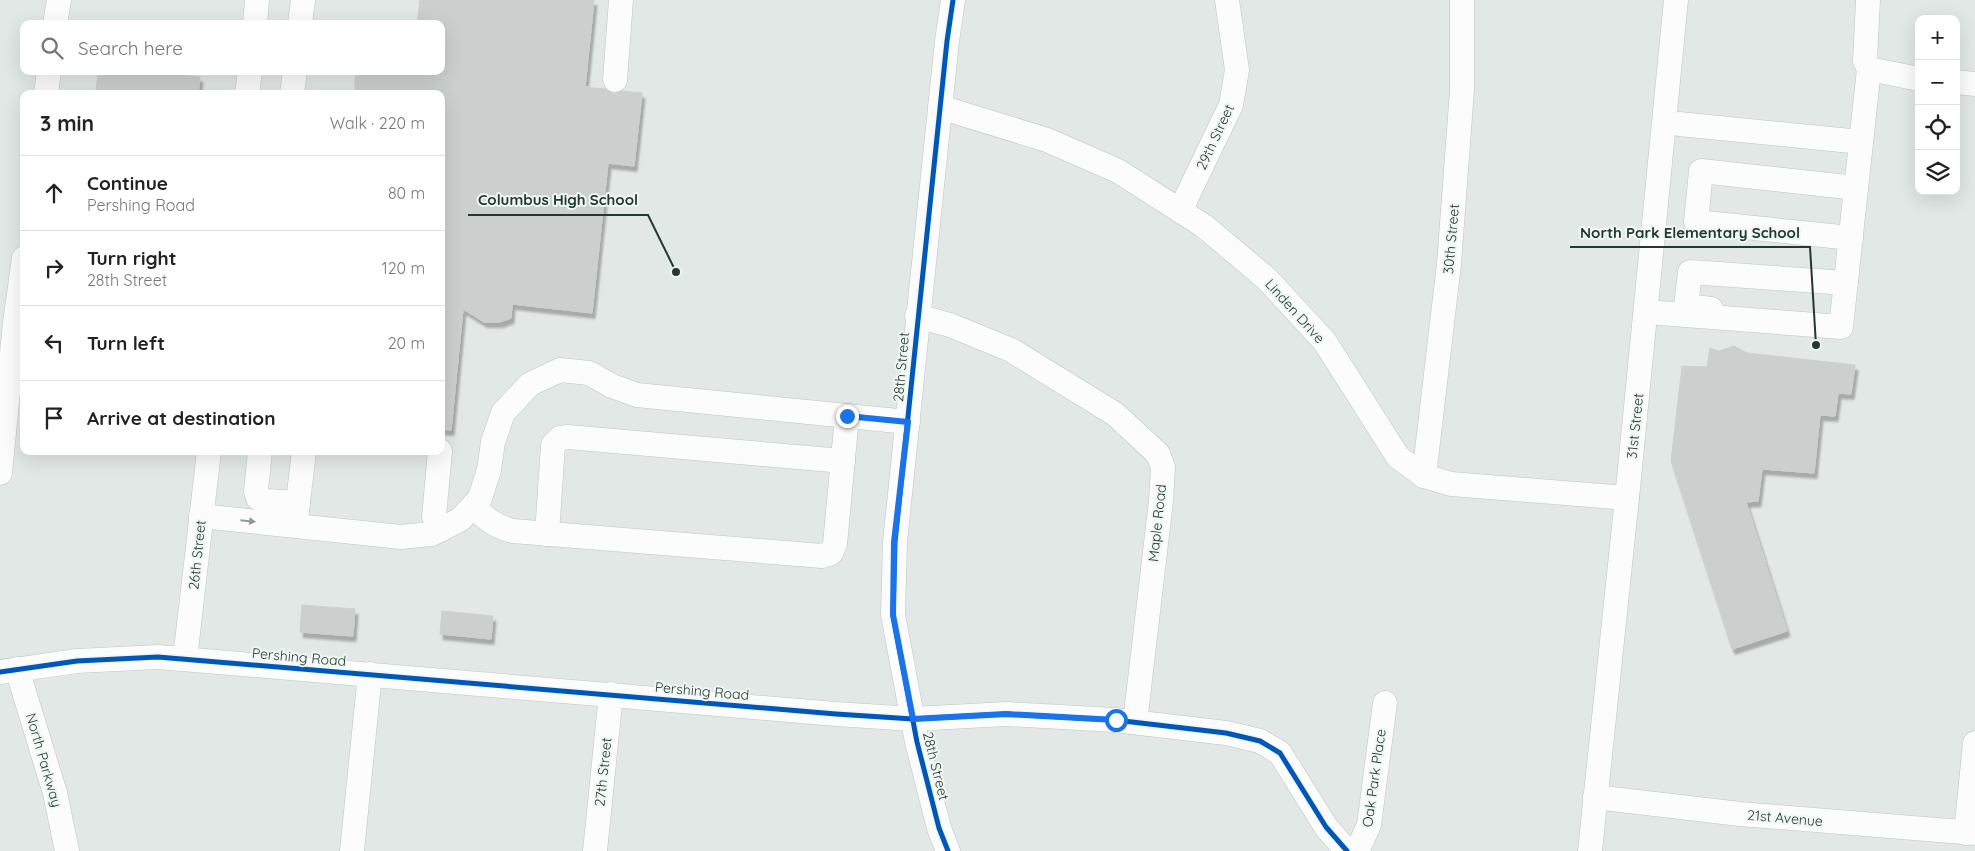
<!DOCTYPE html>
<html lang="en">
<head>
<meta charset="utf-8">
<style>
  body { margin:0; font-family:Quicksand,sans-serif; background:#f6f6f6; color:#222 }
  .controls { position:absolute; right:15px; top:15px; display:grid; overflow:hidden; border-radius:10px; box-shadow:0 5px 20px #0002 }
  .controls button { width:45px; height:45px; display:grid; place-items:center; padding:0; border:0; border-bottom:1px solid #e0e0e0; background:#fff; color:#222; font:25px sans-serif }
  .stop { position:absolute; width:15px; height:15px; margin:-11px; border:4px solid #1a73e8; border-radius:50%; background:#fff }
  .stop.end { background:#1a73e8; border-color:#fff; box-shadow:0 1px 5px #0008 }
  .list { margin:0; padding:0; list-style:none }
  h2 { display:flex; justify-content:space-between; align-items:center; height:65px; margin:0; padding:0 20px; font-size:21px }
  h2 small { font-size:16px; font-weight:400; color:#767676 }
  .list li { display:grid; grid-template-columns:32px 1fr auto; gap:15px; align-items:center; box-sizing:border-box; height:75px; padding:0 20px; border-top:1px solid #e0e0e0 }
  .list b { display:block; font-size:19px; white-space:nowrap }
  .list p { margin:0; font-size:16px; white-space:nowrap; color:#767676 }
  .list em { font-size:16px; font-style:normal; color:#767676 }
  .icon { flex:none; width:28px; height:28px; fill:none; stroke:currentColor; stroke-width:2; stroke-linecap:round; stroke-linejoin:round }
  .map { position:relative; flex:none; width:1975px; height:851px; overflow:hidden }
  .search { position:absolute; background:#fff; box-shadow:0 5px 20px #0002; left:20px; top:20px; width:425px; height:55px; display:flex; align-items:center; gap:12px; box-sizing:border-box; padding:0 18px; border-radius:10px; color:#767676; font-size:19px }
  .panel { position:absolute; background:#fff; box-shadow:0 5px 20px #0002; left:20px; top:90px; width:425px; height:365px; border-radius:10px }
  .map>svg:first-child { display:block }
  .building { fill:#cbd0ce; stroke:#cbd1ce; filter:url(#shadow) }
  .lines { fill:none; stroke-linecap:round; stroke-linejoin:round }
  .minor-casing { stroke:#bfc4c2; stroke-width:25 }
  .minor { stroke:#fbfcfb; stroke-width:24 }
  .cycleway-casing { stroke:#f0f7f3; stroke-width:8 }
  .cycleway { stroke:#0057b8; stroke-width:5 }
  .oneway { fill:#8e9a96 }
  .route { stroke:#1a73e8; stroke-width:6 }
  .labels { text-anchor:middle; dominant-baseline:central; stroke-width:4; stroke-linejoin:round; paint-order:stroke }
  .street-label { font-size:14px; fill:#213932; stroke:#f0f7f3 }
  .leader { fill:none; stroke:#213932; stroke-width:2 }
  .callout-dot { fill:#213932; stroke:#f0f7f3; stroke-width:2 }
  .callout-label { font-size:15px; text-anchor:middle; font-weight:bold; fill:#213932; stroke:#f0f7f3; stroke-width:4; stroke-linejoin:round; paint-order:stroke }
</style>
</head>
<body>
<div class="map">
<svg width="1975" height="851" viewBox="0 0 1975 851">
  <defs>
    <filter id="shadow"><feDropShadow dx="3" dy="5.5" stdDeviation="1" flood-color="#0004"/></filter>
  </defs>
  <rect width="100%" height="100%" fill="#e2e8e5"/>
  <!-- building -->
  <g class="building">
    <polygon points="420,0 594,0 585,87 606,89 613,94 622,91 642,93 634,166 608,163 592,313 512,304 511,318 500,322 484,322 463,309 451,430 441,429 441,94 355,94 355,79 357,71 441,71 441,24 417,24"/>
    <polygon points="98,71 175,71 175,74 200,77 198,94 96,94"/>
    <polygon points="1734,346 1747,353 1855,365 1851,394 1838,393 1835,416 1820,415 1814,473 1762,469 1758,501 1746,502 1787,631 1732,649 1671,461 1682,366 1707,367 1710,348 1719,351"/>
    <polygon points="302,605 355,609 353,636 300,632"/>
    <polygon points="442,611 493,616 491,639 440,634"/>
  </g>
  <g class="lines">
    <defs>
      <g id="minor">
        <polyline points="1868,0 1865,61 1869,69 1919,79"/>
        <polyline points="55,24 59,0"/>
        <polyline points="255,24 257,0"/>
        <polyline points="300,24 303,0"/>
        <polyline points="615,80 621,0"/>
        <polyline points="1956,82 1975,84"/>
        <polyline points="46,94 49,71"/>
        <polyline points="247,94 250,71"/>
        <polyline points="292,94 295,71"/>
        <polyline points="940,107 1047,140 1118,171 1204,226 1267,279 1325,342 1398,457 1424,476 1451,484 1627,498"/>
        <polyline points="1679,124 1861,142"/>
        <polyline points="1180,211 1231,105 1237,70 1227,0"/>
        <polyline points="1851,238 1696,222 1701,171 1856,188"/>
        <polyline points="1711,309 1686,306 1690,272 1846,283"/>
        <polyline points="1646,312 1841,327 1869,69"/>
        <polyline points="917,316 950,325 1011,350 1115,414 1158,454 1163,467 1161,501 1135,722"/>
        <polyline points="260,451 256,491 258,498 266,501 298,503"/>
        <polyline points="440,451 434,517 442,529"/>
        <polyline points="0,473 15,323 24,258"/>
        <polyline points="1424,476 1449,264 1462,90 1462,0"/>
        <path d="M473 506C486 519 496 527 513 531L822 556 831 553 835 544 847 416"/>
        <polyline points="201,516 401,537 431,534 442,529 461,519 480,498 489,470 493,442 503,413 530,384 560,370 589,373 612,386 637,395 908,422"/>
        <polyline points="296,519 304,451"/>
        <polyline points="547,534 553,445 560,438 568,437 843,461"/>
        <polyline points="185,659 209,451"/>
        <polyline points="17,669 55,793 67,851"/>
        <polyline points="0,672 77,661 158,657 836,714 913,719 1006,714 1115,720 1226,733 1260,741 1280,753 1326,827 1347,851"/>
        <polyline points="1595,797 1740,814 1975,833"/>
        <polyline points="1966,833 1975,743"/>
        <polyline points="352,851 370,674"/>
        <polyline points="595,851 611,694"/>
        <polyline points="948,851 939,828 917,742 893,615 895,542 947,41 953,0"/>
        <polyline points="1357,851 1369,825 1385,703"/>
        <polyline points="1590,851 1627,498 1676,0"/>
      </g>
    </defs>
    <!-- minor casing -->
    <use href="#minor" class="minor-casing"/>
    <!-- minor -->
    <use href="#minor" class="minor"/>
    <defs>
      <g id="cycleway">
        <polyline points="0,672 77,661 158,657 836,714 913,719 1006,714 1115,720 1226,733 1260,741 1280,753 1326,827 1347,851"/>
        <polyline points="948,851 939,828 917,742 893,615 895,542 947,41 953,0"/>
      </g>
    </defs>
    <!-- cycleway casing -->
    <use href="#cycleway" class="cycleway-casing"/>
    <!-- cycleway -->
    <use href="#cycleway" class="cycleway"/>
  </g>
  <!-- one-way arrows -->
  <defs><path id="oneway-solid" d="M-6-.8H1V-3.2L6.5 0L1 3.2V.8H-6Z" transform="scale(1.25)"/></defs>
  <use class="oneway" href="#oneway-solid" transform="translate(248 521) rotate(6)"/>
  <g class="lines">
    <!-- route -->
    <polyline class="route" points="847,416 908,422 894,542 893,615 913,719 1006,714 1116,720"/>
  </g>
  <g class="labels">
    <!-- street labels -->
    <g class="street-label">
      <text transform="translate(1215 137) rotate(-65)">29th Street</text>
      <text transform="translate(1451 239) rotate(-85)">30th Street</text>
      <text transform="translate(1295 311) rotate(48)">Linden Drive</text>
      <text transform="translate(901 367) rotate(-85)">28th Street</text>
      <text transform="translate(1635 426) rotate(-84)">31st Street</text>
      <text transform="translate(1157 523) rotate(-84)">Maple Road</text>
      <text transform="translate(197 555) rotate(-84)">26th Street</text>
      <text transform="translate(299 657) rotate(5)">Pershing Road</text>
      <text transform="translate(702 691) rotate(5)">Pershing Road</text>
      <text transform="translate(44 760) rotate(74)">North Parkway</text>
      <text transform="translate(936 766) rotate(76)">28th Street</text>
      <text transform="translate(603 772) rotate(-84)">27th Street</text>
      <text transform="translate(1374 778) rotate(-82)">Oak Park Place</text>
      <text transform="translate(1785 818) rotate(5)">21st Avenue</text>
    </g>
  </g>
  <!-- callouts -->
  <path class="leader" d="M676 272L648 215H468M1816 345L1810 247H1570"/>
  <g class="callout-dot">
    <circle cx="676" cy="272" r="5"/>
    <circle cx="1816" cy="345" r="5"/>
  </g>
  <g class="callout-label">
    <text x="558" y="205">Columbus High School</text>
    <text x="1690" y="238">North Park Elementary School</text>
  </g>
</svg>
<div class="controls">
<button>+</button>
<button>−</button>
<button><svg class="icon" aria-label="locate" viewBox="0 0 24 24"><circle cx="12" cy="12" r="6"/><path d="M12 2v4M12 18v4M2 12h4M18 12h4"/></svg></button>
<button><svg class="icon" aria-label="layers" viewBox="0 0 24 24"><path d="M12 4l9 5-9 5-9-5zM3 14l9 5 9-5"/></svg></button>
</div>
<div class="stop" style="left:1116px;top:720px"></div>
<div class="stop end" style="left:847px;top:416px"></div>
<div class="search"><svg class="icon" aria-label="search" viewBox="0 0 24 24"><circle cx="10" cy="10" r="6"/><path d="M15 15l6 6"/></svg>Search here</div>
<section class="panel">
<h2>3 min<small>Walk · 220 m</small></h2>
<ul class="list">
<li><svg class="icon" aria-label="ahead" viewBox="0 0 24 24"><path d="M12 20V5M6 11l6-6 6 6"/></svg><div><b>Continue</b><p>Pershing Road</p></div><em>80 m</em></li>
<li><svg class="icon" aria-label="right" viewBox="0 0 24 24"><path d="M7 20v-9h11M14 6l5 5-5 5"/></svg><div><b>Turn right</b><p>28th Street</p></div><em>120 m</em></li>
<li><svg class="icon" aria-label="left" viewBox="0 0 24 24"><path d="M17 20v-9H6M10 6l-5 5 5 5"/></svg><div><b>Turn left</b></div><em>20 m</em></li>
<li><svg class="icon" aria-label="arrive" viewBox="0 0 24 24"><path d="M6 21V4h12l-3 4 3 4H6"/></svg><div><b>Arrive at destination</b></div></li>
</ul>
</section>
</div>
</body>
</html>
